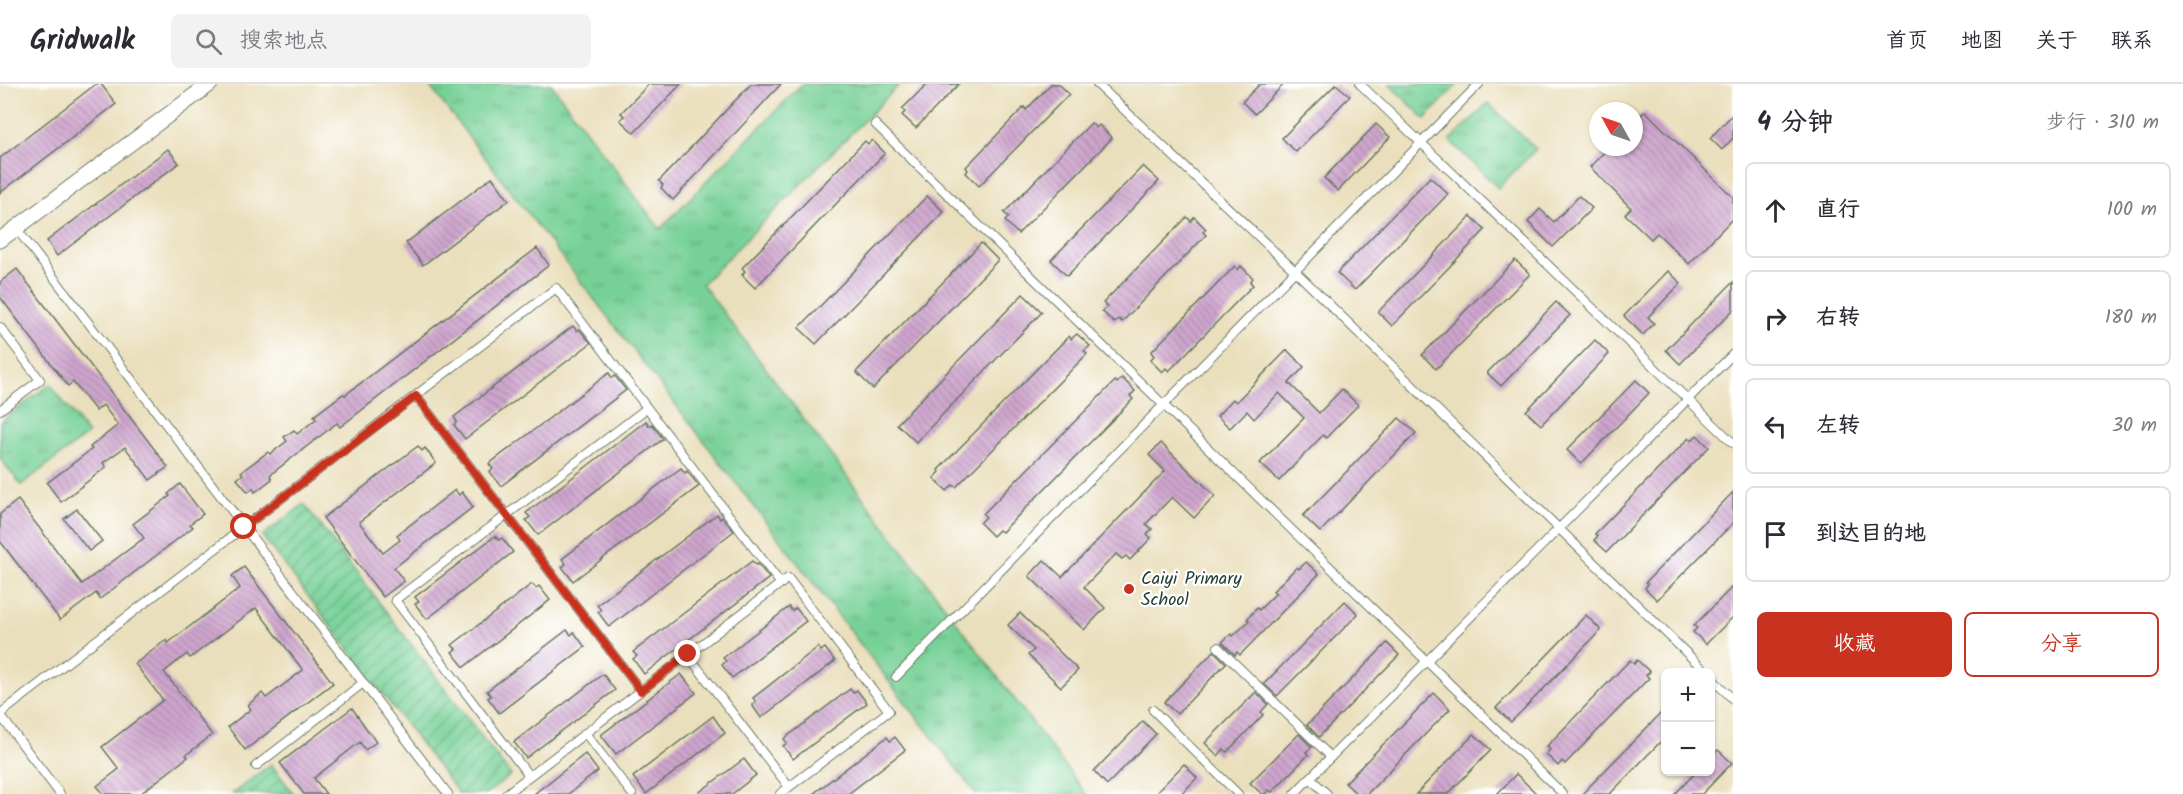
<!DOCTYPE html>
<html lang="zh">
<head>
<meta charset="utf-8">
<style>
  body { margin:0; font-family:Kalam,"LXGW WenKai TC",sans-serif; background:#f2f2f3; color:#2b2b33 }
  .controls { position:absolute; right:18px; bottom:18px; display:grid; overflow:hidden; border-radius:9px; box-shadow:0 2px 4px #0004 }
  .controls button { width:54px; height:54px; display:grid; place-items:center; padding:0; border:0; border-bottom:2px solid #e1e1e2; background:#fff; color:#2b2b33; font:30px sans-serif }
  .compass { position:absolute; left:1589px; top:18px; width:54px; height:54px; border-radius:50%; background:#fff; box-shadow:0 2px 4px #0004; rotate:310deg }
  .stop { position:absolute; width:18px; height:18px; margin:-14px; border:4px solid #c8321e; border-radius:50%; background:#fff }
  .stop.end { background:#c8321e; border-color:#fff; box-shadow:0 2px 6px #0008 }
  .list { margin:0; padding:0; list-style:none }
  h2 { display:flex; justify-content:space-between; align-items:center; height:78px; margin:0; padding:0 24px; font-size:26px }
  h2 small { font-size:20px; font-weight:400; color:#7c7c81 }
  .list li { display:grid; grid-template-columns:39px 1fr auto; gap:18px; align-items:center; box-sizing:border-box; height:96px; margin:0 12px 12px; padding:0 12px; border:2px solid #e1e1e2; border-radius:9px }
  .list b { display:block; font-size:22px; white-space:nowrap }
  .list em { font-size:20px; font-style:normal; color:#7c7c81 }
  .actions { display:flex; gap:12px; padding:18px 24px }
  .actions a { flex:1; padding:14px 0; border:2px solid #c8321e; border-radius:9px; text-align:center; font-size:21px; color:#c8321e }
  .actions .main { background:#c8321e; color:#fff }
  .icon { flex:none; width:33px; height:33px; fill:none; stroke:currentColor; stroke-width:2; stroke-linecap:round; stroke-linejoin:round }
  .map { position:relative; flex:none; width:1733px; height:710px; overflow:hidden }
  header { display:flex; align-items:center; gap:36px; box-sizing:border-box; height:84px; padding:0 30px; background:#fff; border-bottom:2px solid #e1e1e2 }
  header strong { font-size:28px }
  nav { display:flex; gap:33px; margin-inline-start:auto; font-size:21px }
  .search { width:420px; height:54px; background:#f2f2f3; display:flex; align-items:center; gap:15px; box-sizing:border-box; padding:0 21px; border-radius:9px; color:#7c7c81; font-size:22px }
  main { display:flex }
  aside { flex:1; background:#fff }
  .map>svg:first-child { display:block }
  .grass { fill:url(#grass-tufts); stroke:#4b8766; stroke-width:1.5 }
  .garden { fill:url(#garden-furrows); stroke:#4b8766; stroke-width:1.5 }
  .building { fill:url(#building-back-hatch) }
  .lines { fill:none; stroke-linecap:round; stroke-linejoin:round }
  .lane-casing { stroke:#667664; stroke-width:10 }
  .street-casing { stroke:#667664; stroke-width:17 }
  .lane { stroke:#fff; stroke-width:8 }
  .street { stroke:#fff; stroke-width:15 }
  .route { stroke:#c8321e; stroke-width:8 }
  .poi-dot { fill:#c8321e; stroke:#fff; stroke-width:2 }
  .labels { text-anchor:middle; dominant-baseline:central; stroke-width:4.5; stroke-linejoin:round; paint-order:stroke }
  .poi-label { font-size:18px; fill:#1f3d34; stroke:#fff; text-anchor:start }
</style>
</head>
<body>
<header>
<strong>Gridwalk</strong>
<div class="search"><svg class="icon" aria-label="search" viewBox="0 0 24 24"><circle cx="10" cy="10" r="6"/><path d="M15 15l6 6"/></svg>搜索地点</div>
<nav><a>首页</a><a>地图</a><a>关于</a><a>联系</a></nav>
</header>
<main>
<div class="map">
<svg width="1733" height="710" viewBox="0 0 1733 710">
  <defs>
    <pattern id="grass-tufts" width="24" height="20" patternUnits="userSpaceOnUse" patternTransform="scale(1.5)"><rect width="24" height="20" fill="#77d197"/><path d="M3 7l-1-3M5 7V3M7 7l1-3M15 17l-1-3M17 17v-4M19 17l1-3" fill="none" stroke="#61ab7c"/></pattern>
    <pattern id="garden-furrows" width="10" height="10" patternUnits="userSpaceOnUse" patternTransform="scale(1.5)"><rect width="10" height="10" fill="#77d197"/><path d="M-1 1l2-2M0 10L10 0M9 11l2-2" fill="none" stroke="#61ab7c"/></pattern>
    <pattern id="building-back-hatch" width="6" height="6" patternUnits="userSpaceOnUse" patternTransform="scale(1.5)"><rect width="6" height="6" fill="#cfa5ce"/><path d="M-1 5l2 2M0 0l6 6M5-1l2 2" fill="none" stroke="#a788a8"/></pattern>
  </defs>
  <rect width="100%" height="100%" fill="#fff"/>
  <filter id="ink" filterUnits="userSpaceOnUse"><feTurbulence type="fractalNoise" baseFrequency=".0167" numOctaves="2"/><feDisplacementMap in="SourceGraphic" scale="12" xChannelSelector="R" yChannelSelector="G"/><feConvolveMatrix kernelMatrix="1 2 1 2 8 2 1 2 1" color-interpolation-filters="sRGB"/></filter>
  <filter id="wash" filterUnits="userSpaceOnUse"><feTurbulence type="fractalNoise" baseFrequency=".008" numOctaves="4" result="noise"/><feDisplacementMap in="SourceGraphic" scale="24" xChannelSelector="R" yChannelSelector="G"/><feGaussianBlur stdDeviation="1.35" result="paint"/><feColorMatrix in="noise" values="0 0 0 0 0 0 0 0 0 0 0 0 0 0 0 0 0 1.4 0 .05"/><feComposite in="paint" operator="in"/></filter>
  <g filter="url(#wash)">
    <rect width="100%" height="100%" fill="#eadfbc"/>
    <!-- grass -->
    <g class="grass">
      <polygon points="428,0 551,0 660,145 802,0 900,0 702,200 1086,710 976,710"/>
      <polygon points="1389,0 1458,0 1425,35"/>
      <polygon points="1488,19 1536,65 1498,104 1450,57"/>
      <polygon points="50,300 88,350 21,401 0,374 0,338"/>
    </g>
    <!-- garden -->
    <g class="garden">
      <polygon points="304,420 511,691 486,710 459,710 262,452"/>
      <polygon points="271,680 294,710 232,710"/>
    </g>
    <g id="blocks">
      <!-- building -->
      <g class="building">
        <polygon points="96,0 101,0 116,20 0,109 0,74"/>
        <polygon points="649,0 681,0 634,49 620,36 624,32 621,29"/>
        <polygon points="751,0 781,0 673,116 661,104 663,101 659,97"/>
        <polygon points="927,0 959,0 916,44 902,31 905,28 902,25"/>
        <polygon points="1051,0 1059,0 1069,10 979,102 966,89 968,86 966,83 1024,23 1026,26"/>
        <polygon points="1260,0 1284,0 1255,30 1242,18"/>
        <polygon points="1336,0 1350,12 1296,68 1282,54"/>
        <polygon points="1645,27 1733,113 1733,134 1689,180 1657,149 1651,155 1625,130 1631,124 1590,83 1609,63 1634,63 1634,38"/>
        <polygon points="1733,30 1733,54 1722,66 1710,54"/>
        <polygon points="1091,39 1096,44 1099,41 1112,54 1018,150 1005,137 1009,133 1004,129"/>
        <polygon points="1376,40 1390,53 1338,107 1324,94"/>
        <polygon points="872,56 885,69 755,204 742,191 745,187 742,184 865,57 868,60"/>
        <polygon points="168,65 179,79 57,172 47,157"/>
        <polygon points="1143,82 1159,97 1067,192 1051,176"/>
        <polygon points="492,93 509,116 423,181 406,159"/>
        <polygon points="1430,93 1448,110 1355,206 1337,189"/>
        <polygon points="927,112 944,128 816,260 799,244"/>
        <polygon points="1579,112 1592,124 1553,163 1528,138 1540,125 1554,138"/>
        <polygon points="1471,132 1485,146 1392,242 1378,228"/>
        <polygon points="1187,133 1191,137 1194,133 1206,145 1203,148 1206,151 1122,238 1119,235 1114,239 1102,227 1107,223 1103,219"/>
        <polygon points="981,159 998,176 873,305 856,288"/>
        <polygon points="537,164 549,181 340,343 337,339 270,391 272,395 255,408 253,404 248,408 237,395 243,390 241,388 268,368 270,370 287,357 284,353 294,346 297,350 316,335 314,332 343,310 345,311"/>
        <polygon points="1515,176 1530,190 1436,285 1422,271"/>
        <polygon points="1235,182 1238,186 1241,182 1253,194 1250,198 1253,201 1169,287 1166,284 1162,288 1150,276 1154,272 1151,268"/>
        <polygon points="17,185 168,383 150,396 125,363 103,379 106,383 61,418 47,399 92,365 90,363 118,341 103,321 96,327 73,298 68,302 0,213 0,198"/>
        <polygon points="1668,187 1681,199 1648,233 1654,239 1643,251 1624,232"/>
        <polygon points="1733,198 1733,226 1680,280 1666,266"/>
        <polygon points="1023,210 1042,228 916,358 897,340"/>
        <polygon points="1556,218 1570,231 1501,302 1487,289"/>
        <polygon points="573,242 577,247 579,245 591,259 465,355 454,341 457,338 454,333"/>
        <polygon points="1077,250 1090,262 1084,267 1087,270 956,403 953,401 947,407 934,394 940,388 938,386 1069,252 1071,255"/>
        <polygon points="1595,256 1609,270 1541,341 1526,327"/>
        <polygon points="1287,266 1304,283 1289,299 1319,329 1342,305 1358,321 1326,354 1323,351 1279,397 1260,379 1304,334 1279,309 1254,335 1247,327 1230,344 1217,332 1233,315 1236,318"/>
        <polygon points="609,289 612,294 615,292 626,306 501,402 490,388 493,385 489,380"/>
        <polygon points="1122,294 1135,307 1130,312 1133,315 1002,448 999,446 993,452 980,439 986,433 983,430 1115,297 1117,299"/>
        <polygon points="1636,296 1649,309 1581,380 1567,366"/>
        <polygon points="1399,334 1416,349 1320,448 1303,432"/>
        <polygon points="646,337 649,342 652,340 663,355 538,451 526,436 530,433 526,429"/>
        <polygon points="1697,351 1709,363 1607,468 1594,456 1598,452 1595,450 1689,354 1691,357"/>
        <polygon points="1161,359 1215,412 1194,434 1172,413 1146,440 1152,445 1147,450 1151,454 1130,476 1126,472 1122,475 1116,470 1084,503 1105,524 1084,546 1029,492 1044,476 1062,493 1165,387 1149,371"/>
        <polygon points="418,362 422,367 425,364 436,379 359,438 383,469 400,456 397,451 455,406 459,411 462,408 473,423 394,484 404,497 383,513 323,434"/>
        <polygon points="681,384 685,389 687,387 699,402 573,497 562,483 566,480 562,475"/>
        <polygon points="180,400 203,430 190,440 193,443 100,515 96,509 60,536 0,457 0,430 18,416 82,500 144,454 133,440 170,412 168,410"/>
        <polygon points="1733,408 1733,439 1657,516 1645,504 1648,500 1646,498"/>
        <polygon points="77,425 102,457 89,467 64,435"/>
        <polygon points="717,430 720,435 722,433 734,447 609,543 598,528 601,526 597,521"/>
        <polygon points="495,452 499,456 502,454 513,468 427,535 415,520 419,518 415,513"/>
        <polygon points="752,477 756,481 758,480 769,494 644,590 633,575 637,572 633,568"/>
        <polygon points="1306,478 1319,490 1240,571 1237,568 1235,571 1222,558 1231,550 1233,552 1249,537 1247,535 1257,524 1259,526 1276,509 1273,507 1297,483 1299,485"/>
        <polygon points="244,483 333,599 245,666 228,643 251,625 248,621 262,609 266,614 303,586 256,524 190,574 187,570 164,588 212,651 186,671 188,673 140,710 104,710 97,702 119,685 102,663 163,616 135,580 166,556 168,559 240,504 232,492"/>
        <polygon points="532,500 536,504 539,502 550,516 464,583 452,568 456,565 452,561"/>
        <polygon points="1733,502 1733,533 1706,560 1693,548 1697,544 1694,542"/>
        <polygon points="1345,517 1358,530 1277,612 1264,600"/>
        <polygon points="789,523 792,527 796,524 806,537 732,594 722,581 726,577 723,574"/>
        <polygon points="1020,529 1078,586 1061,603 1028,571 1034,566 1008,541"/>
        <polygon points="1586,531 1601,546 1511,638 1496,624"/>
        <polygon points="567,546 571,551 574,548 585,563 499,629 488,614 491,612 487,607"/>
        <polygon points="1387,559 1399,571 1319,653 1307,641"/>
        <polygon points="818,563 821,567 825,564 835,577 761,634 752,621 756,618 753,614"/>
        <polygon points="1214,567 1226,579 1177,630 1164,618"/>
        <polygon points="1630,576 1634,580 1637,576 1650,588 1646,591 1649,594 1565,680 1562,677 1558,682 1546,670 1550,666 1547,662"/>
        <polygon points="603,590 615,606 526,674 514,658"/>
        <polygon points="681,590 696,609 616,670 601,651"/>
        <polygon points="850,605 853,609 857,606 867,619 793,675 783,662 787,659 784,655"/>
        <polygon points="1256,608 1268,620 1261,628 1263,631 1227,668 1224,665 1218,672 1205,659"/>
        <polygon points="1434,609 1450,625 1367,710 1357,710 1345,699"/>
        <polygon points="352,624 376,658 365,666 360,658 314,694 326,710 304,710 280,679"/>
        <polygon points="1665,625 1665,653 1610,710 1582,710"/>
        <polygon points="713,632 725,649 646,710 633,693"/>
        <polygon points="1143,637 1156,650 1107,701 1094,687"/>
        <polygon points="1299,650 1312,663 1306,668 1308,671 1272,708 1269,706 1265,710 1262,710 1250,699"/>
        <polygon points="1474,650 1491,666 1448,710 1416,710"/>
        <polygon points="887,653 890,657 895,653 905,666 848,710 813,710"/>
        <polygon points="1718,666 1732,679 1702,710 1675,710 1697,687 1710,687 1710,674"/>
        <polygon points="585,670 598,687 568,710 534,710"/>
        <polygon points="744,675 756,691 732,710 697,710"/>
        <polygon points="1184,680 1197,694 1181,710 1155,710"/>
        <polygon points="1516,690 1537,710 1497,710"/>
      </g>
    </g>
  </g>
  <g filter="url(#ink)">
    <use href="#blocks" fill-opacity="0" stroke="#667664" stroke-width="1.5"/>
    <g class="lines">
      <defs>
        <g id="lane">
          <polyline points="1097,0 1295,187 1706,588"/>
          <polyline points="1360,0 1733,359"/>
          <polyline points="875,40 1563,710"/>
          <polyline points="16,144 448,710"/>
          <polyline points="0,243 40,296 0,326"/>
          <polyline points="416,312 641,607"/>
          <polyline points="1218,563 1331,673"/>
          <polyline points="688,571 789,703"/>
          <polyline points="896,593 1479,0"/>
          <polyline points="1710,593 1733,615"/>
          <polyline points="1153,626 1238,710"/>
          <polyline points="0,630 556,204 781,500"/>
          <polyline points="0,631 60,710"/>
          <polyline points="585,649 632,710"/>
          <polyline points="256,682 363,599"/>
          <polyline points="529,692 395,516 647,324"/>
          <polyline points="1310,694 1327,710"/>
          <polyline points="506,710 788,494 889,627 780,710"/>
          <polyline points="1294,710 1733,270"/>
        </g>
        <polyline id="street" points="0,156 210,0"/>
      </defs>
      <!-- lane casing -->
      <use href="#lane" class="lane-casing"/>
      <!-- street casing -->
      <use href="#street" class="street-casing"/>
      <!-- lane -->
      <use href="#lane" class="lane"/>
      <!-- street -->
      <use href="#street" class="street"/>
    </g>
  </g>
  <g class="lines" filter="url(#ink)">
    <!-- route -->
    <polyline class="route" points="244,443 416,312 641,607 688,570"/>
  </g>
  <!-- markers -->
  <circle class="poi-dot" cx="1129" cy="505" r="6"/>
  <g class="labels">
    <!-- poi labels -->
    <g class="poi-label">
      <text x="1141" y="495">Caiyi Primary<tspan x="1141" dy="21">School</tspan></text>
    </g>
  </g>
</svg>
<div class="controls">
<button>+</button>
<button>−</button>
</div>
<svg class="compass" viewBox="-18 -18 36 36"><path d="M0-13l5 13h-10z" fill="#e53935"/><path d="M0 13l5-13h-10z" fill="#7c7c81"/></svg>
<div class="stop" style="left:244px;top:443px"></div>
<div class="stop end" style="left:688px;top:570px"></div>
</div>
<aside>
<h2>4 分钟<small>步行 · 310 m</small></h2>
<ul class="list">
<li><svg class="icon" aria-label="ahead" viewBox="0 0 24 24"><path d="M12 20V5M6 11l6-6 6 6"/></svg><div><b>直行</b></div><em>100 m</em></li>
<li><svg class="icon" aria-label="right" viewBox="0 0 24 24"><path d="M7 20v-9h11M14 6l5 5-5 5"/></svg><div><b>右转</b></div><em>180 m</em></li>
<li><svg class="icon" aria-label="left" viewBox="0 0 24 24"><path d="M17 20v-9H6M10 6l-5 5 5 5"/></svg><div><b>左转</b></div><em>30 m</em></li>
<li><svg class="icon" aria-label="arrive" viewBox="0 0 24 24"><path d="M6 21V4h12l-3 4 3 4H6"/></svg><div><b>到达目的地</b></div></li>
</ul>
<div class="actions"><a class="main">收藏</a><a>分享</a></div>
</aside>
</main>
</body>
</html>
